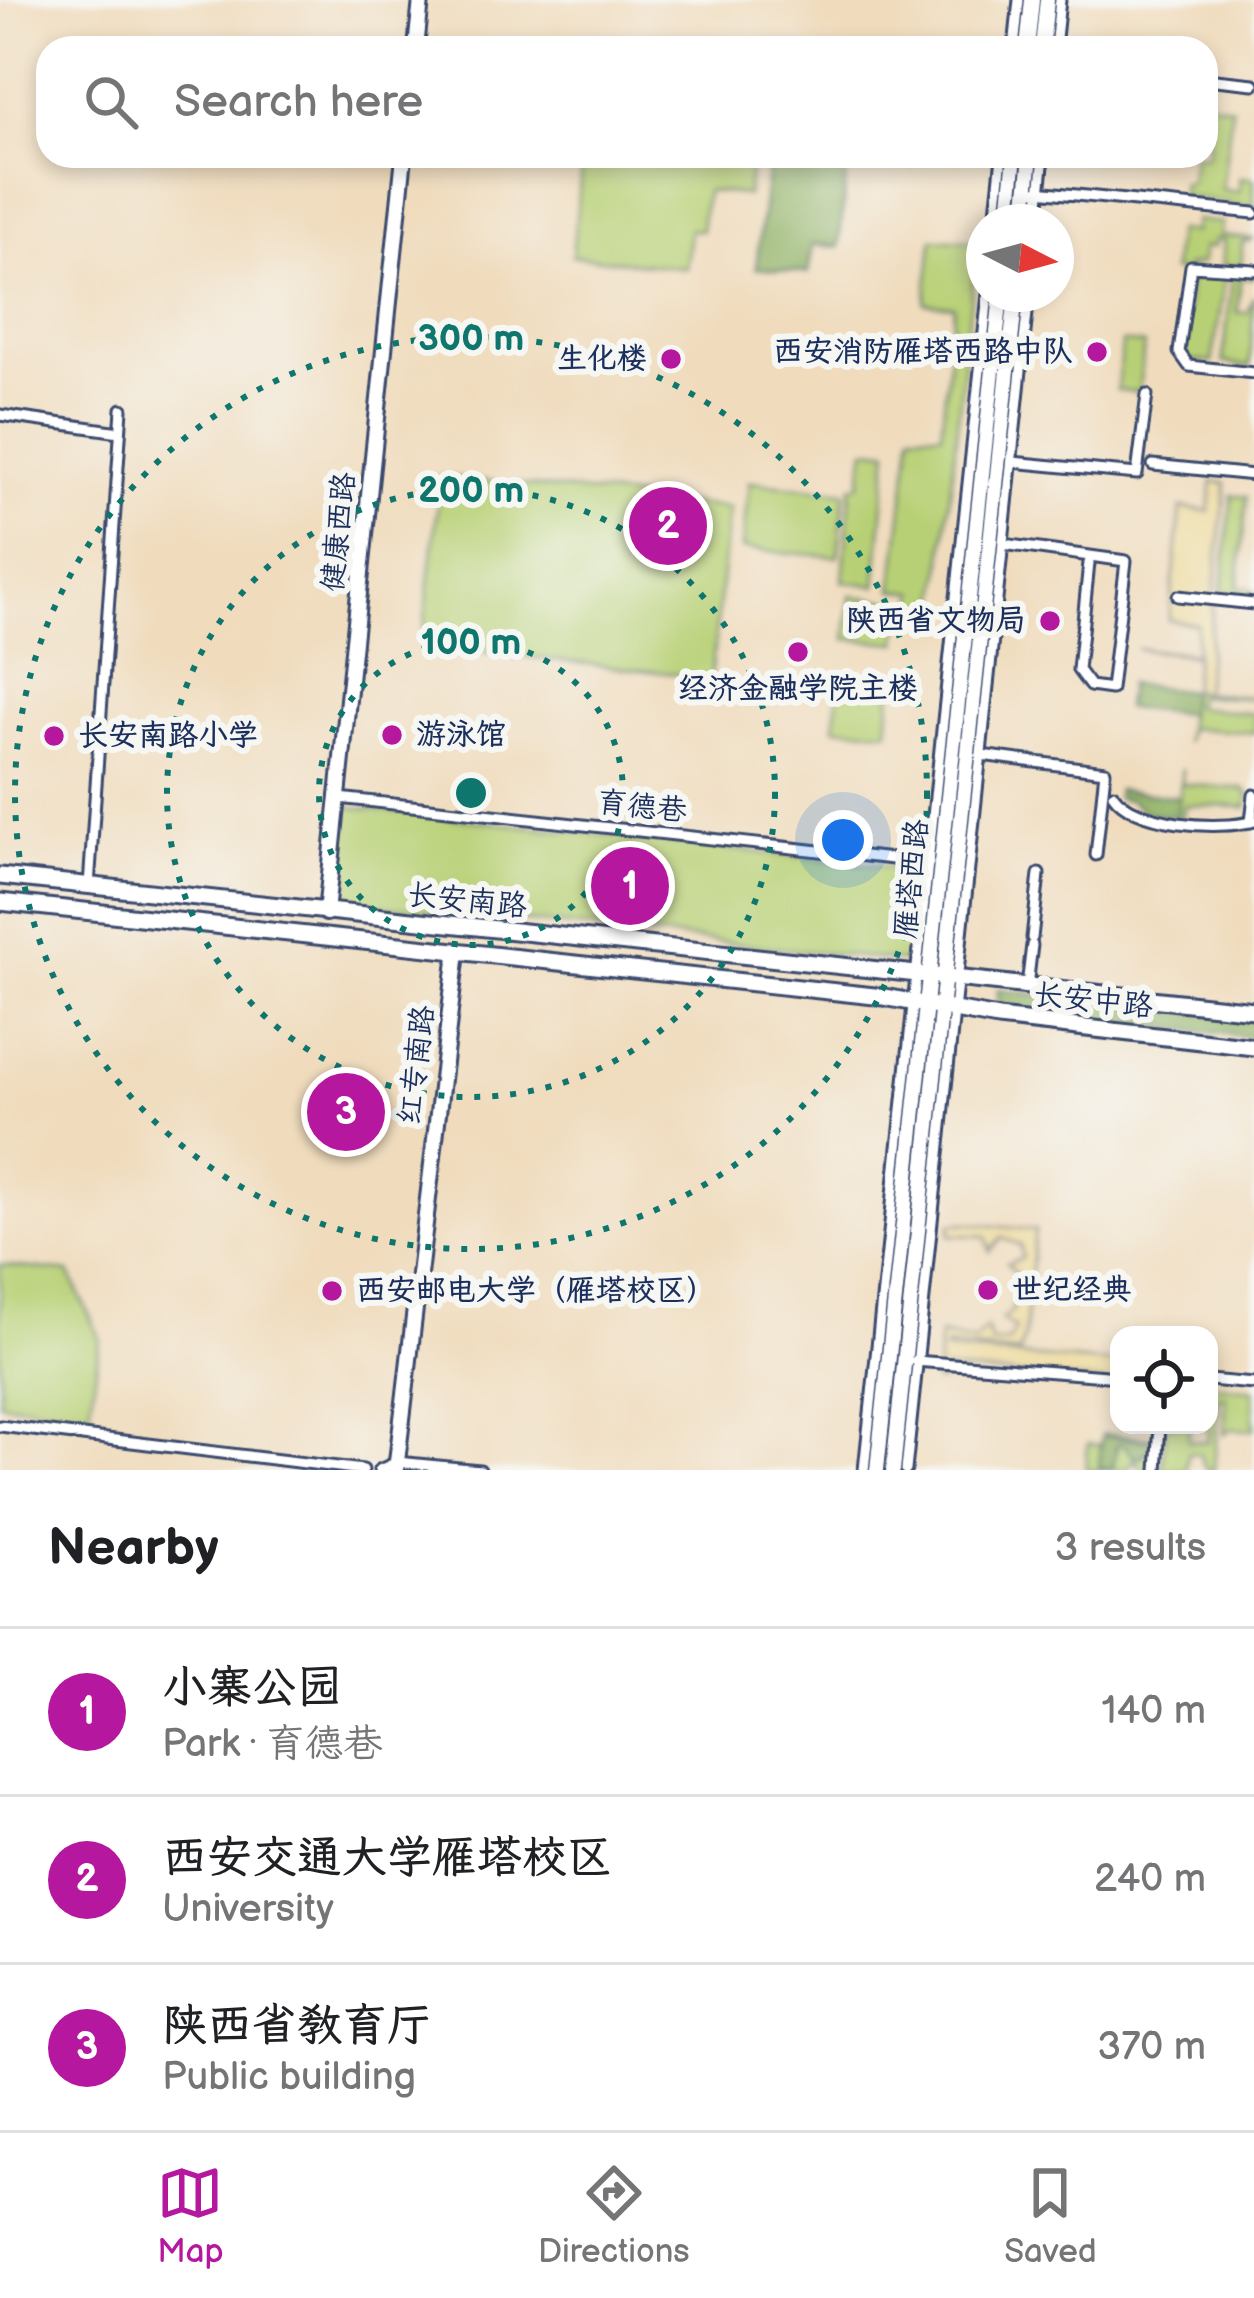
<!DOCTYPE html>
<html lang="en">
<head>
<meta charset="utf-8">
<style>
  body { margin:0; font-family:"Balsamiq Sans","LXGW WenKai TC",sans-serif; background:#f6f6f6; color:#202124 }
  .controls { position:absolute; right:36px; bottom:36px; display:grid; overflow:hidden; border-radius:24px; box-shadow:0 6px 18px #0003 }
  .controls button { width:108px; height:108px; display:grid; place-items:center; padding:0; border:0; border-bottom:3px solid #e0e0e0; background:#fff; color:#202124; font:60px sans-serif }
  .compass { position:absolute; left:966px; top:204px; width:108px; height:108px; border-radius:50%; background:#fff; box-shadow:0 6px 18px #0003; rotate:96deg }
  .you { position:absolute; left:843px; top:840px; width:42px; height:42px; margin:-30px; border:9px solid #fff; border-radius:50%; background:#1a73e8; box-shadow:0 0 0 18px #1a73e833 }
  .badge { display:grid; place-items:center; width:78px; height:78px; border-radius:50%; background:#b5179e; color:#fff; font-size:39px; font-weight:700 }
  .pin { position:absolute; translate:-50% -50%; border:6px solid #fff; box-shadow:0 3px 12px #0006 }
  .list { margin:0; padding:0; list-style:none }
  h2 { display:flex; justify-content:space-between; align-items:center; height:156px; margin:0; padding:0 48px; font-size:51px }
  h2 small { font-size:39px; font-weight:400; color:#757577 }
  .list li { display:grid; grid-template-columns:78px 1fr auto; gap:36px; align-items:center; box-sizing:border-box; height:168px; padding:0 48px; border-top:3px solid #e0e0e0 }
  .list b { display:block; font-size:45px; white-space:nowrap }
  .list p { margin:0; font-size:39px; white-space:nowrap; color:#757577 }
  .list em { font-size:39px; font-style:normal; color:#757577 }
  .icon { flex:none; width:66px; height:66px; fill:none; stroke:currentColor; stroke-width:2; stroke-linecap:round; stroke-linejoin:round }
  .map { position:relative; flex:none; width:1254px; height:1470px; overflow:hidden }
  .search { position:absolute; background:#fff; box-shadow:0 6px 18px #0003; left:36px; right:36px; top:36px; height:132px; display:flex; align-items:center; gap:30px; box-sizing:border-box; padding:0 42px; border-radius:36px; color:#757577; font-size:45px }
  .sheet { height:660px; background:#fff }
  nav { display:flex; justify-content:space-around; align-items:center; box-sizing:border-box; height:168px; border-top:3px solid #e0e0e0; background:#fff; font-size:33px; color:#757577 }
  nav a { display:grid; justify-items:center; gap:6px }
  nav .on { color:#b5179e }
  .map>svg:first-child { display:block }
  .green { fill:#b8d075; stroke:#6a806a; stroke-width:3 }
  .forest { fill:#92b266; stroke:#567062; stroke-width:3 }
  .sand { fill:#eeda9e; stroke:#84847e; stroke-width:3 }
  .lines { fill:none; stroke-linecap:round; stroke-linejoin:round }
  .street-casing { stroke:#3b496c; stroke-width:15 }
  .secondary-casing { stroke:#3b496c; stroke-width:20 }
  .primary-casing { stroke:#3b496c; stroke-width:21 }
  .street { stroke:#fff; stroke-width:9 }
  .secondary { stroke:#fff; stroke-width:14 }
  .primary { stroke:#fff; stroke-width:15 }
  .ring { fill:none; stroke:#0f766e; stroke-width:6; stroke-dasharray:6 12 }
  .poi-dot { fill:#b5179e; stroke:#f6f6f2; stroke-width:4.5 }
  .labels { text-anchor:middle; dominant-baseline:central; stroke-width:12; stroke-linejoin:round; paint-order:stroke }
  .poi-label { font-size:30px; font-weight:bold; fill:#1b2f5e; stroke:#f6f6f2; text-anchor:start }
  .street-label { font-size:30px; fill:#1b2f5e; stroke:#f6f6f2 }
  .centre { fill:#0f766e; stroke:#f6f6f2; stroke-width:6 }
  .ring-label { font-size:36px; text-anchor:middle; font-weight:bold; fill:#0f766e; stroke:#f6f6f2; stroke-width:12; stroke-linejoin:round; paint-order:stroke }
</style>
</head>
<body>
<div class="map">
<svg width="1254" height="1470" viewBox="0 0 1254 1470">
  <rect width="100%" height="100%" fill="#f6f6f2"/>
  <filter id="ink" filterUnits="userSpaceOnUse"><feTurbulence type="fractalNoise" baseFrequency=".00833" numOctaves="2"/><feDisplacementMap in="SourceGraphic" scale="24" xChannelSelector="R" yChannelSelector="G"/><feConvolveMatrix kernelMatrix="1 2 1 2 8 2 1 2 1" color-interpolation-filters="sRGB"/></filter>
  <filter id="wash" filterUnits="userSpaceOnUse"><feTurbulence type="fractalNoise" baseFrequency=".004" numOctaves="4" result="noise"/><feDisplacementMap in="SourceGraphic" scale="48" xChannelSelector="R" yChannelSelector="G"/><feGaussianBlur stdDeviation="2.7" result="paint"/><feColorMatrix in="noise" values="0 0 0 0 0 0 0 0 0 0 0 0 0 0 0 0 0 1.4 0 .05"/><feComposite in="paint" operator="in"/></filter>
  <g filter="url(#wash)">
    <rect width="100%" height="100%" fill="#f0dcbd"/>
    <!-- green -->
    <g class="green">
      <polygon points="1206,101 1232,107 1222,190 1239,192 1241,177 1254,179 1254,207 1181,196 1182,183 1190,183 1193,156 1206,156 1208,150"/>
      <polygon points="583,156 752,156 747,195 706,191 701,230 690,230 686,268 572,256"/>
      <polygon points="1195,220 1222,223 1221,236 1254,239 1242,243 1242,267 1222,265 1224,241 1215,239 1214,247 1204,247 1202,263 1187,266 1185,272 1172,271 1176,231 1194,232"/>
      <polygon points="933,239 977,242 937,615 915,610 916,592 893,590 912,432 941,433 954,306 925,303"/>
      <polygon points="1191,270 1226,273 1212,363 1188,360 1183,350"/>
      <polygon points="1233,272 1254,273 1254,278 1241,277 1237,312 1247,313 1254,296 1250,367 1223,362"/>
      <polygon points="1122,342 1144,345 1139,392 1117,390"/>
      <polygon points="866,449 889,450 876,586 843,581 851,487 860,484"/>
      <polygon points="441,476 729,508 711,678 422,645"/>
      <polygon points="749,482 845,492 838,557 742,549"/>
      <polygon points="1232,495 1247,497 1238,587 1254,590 1254,599 1222,591"/>
      <polygon points="851,596 902,602 898,643 846,639"/>
      <polygon points="839,682 892,687 888,731 835,727"/>
      <polygon points="1190,691 1254,698 1197,696 1195,707 1254,714 1254,733 1188,728 1185,743"/>
      <polygon points="1182,768 1182,784 1243,789 1249,794 1247,807 1185,805 1183,817 1177,817"/>
      <polygon points="344,806 926,871 918,952 906,962 335,901"/>
      <polygon points="0,1265 69,1272 100,1338 90,1413 0,1403"/>
      <polygon points="1209,1385 1254,1390 1254,1430 1231,1429 1224,1434 1226,1398 1219,1398 1214,1470 1206,1470 1199,1454 1188,1453 1186,1470 1162,1470 1166,1425 1189,1425 1189,1441 1208,1442"/>
      <polygon points="1102,1434 1154,1438 1126,1438 1124,1444 1140,1458 1153,1451 1151,1470 1143,1470 1135,1460 1126,1470 1086,1470 1088,1444 1101,1445 1100,1468 1112,1469 1119,1438"/>
    </g>
    <!-- forest -->
    <g class="forest">
      <polygon points="769,156 848,156 839,247 813,244 808,273 756,268"/>
      <polygon points="1128,684 1190,691 1188,714 1125,708"/>
      <polygon points="1117,790 1179,797 1177,817 1144,813 1131,800 1116,798"/>
      <polygon points="998,990 1254,1015 1254,1037 998,1010"/>
      <polygon points="1102,1436 1154,1440 1153,1451 1135,1457 1122,1443 1116,1446 1113,1468 1099,1468"/>
    </g>
    <!-- sand -->
    <g class="sand">
      <polygon points="1213,481 1226,483 1204,692 1192,691 1195,655 1136,649 1195,653 1197,624 1169,620 1181,508 1209,511"/>
      <polygon points="967,1223 1035,1230 1024,1339 1019,1354 946,1346 945,1351 1119,1364 1119,1383 944,1370 941,1382 936,1382 940,1335 974,1342 986,1329 992,1344 1009,1342 1015,1329 1002,1320 1013,1310 1017,1275 1007,1263 1022,1258 1020,1245 1002,1238 990,1251 986,1236 950,1235 951,1224"/>
    </g>
  </g>
  <g filter="url(#ink)">
    <g class="lines">
      <defs>
        <g id="street">
          <polyline points="1014,48 1019,0"/>
          <polyline points="1055,48 1060,0"/>
          <polyline points="1206,79 1254,84"/>
          <polyline points="1027,190 1254,213"/>
          <polyline points="995,222 1002,156"/>
          <polyline points="1037,222 1044,156"/>
          <polyline points="1254,270 1191,266 1179,352 1189,366 1254,373"/>
          <polyline points="0,415 120,432"/>
          <polyline points="1012,462 1137,474 1147,395"/>
          <polyline points="1153,465 1254,475"/>
          <polyline points="1003,544 1126,561 1111,689 1090,686 1078,670 1089,563"/>
          <polyline points="1178,596 1254,604"/>
          <polyline points="981,755 1105,771 1096,855"/>
          <path d="M1113 794C1134 825 1218 831 1254 821"/>
          <polyline points="339,798 929,863"/>
          <polyline points="1251,822 1254,795"/>
          <polyline points="89,886 122,409"/>
          <polyline points="1032,938 1039,874"/>
          <polyline points="1027,986 1032,945"/>
          <polyline points="915,1361 1119,1377"/>
          <polyline points="1209,1380 1254,1384"/>
          <polyline points="0,1426 363,1470"/>
          <polyline points="379,1470 397,1462 480,1470"/>
          <polyline points="864,1470 988,294"/>
          <polyline points="906,1470 1029,294"/>
          <polyline points="1157,1470 1160,1425"/>
        </g>
        <g id="secondary">
          <polyline points="416,48 421,0"/>
          <polyline points="1027,48 1032,0"/>
          <polyline points="1042,48 1047,0"/>
          <polyline points="1008,222 1015,156"/>
          <polyline points="1024,222 1031,156"/>
          <polyline points="326,913 404,156"/>
          <polyline points="396,1470 457,952"/>
          <polyline points="877,1470 1001,294"/>
          <polyline points="893,1470 1016,294"/>
        </g>
        <g id="primary">
          <polyline points="0,876 1254,1010"/>
          <polyline points="0,902 884,997 998,1018 1254,1047"/>
        </g>
      </defs>
      <!-- street casing -->
      <use href="#street" class="street-casing"/>
      <!-- secondary casing -->
      <use href="#secondary" class="secondary-casing"/>
      <!-- primary casing -->
      <use href="#primary" class="primary-casing"/>
      <!-- street -->
      <use href="#street" class="street"/>
      <!-- secondary -->
      <use href="#secondary" class="secondary"/>
      <!-- primary -->
      <use href="#primary" class="primary"/>
    </g>
  </g>
  <!-- distance rings -->
  <g class="ring">
    <circle cx="471" cy="793" r="152"/>
    <circle cx="471" cy="793" r="304"/>
    <circle cx="471" cy="793" r="456"/>
  </g>
  <!-- markers -->
  <g class="poi-dot">
    <circle cx="1097" cy="352" r="12"/>
    <circle cx="671" cy="359" r="12"/>
    <circle cx="1050" cy="621" r="12"/>
    <circle cx="798" cy="652" r="12"/>
    <circle cx="392" cy="735" r="12"/>
    <circle cx="54" cy="736" r="12"/>
    <circle cx="988" cy="1290" r="12"/>
    <circle cx="332" cy="1291" r="12"/>
  </g>
  <g class="labels">
    <!-- poi labels -->
    <g class="poi-label">
      <text x="1073" y="352" text-anchor="end">西安消防雁塔西路中队</text>
      <text x="647" y="359" text-anchor="end">生化楼</text>
      <text x="1026" y="621" text-anchor="end">陕西省文物局</text>
      <text x="798" y="689" text-anchor="middle">经济金融学院主楼</text>
      <text x="416" y="735">游泳馆</text>
      <text x="78" y="736">长安南路小学</text>
      <text x="1012" y="1290">世纪经典</text>
      <text x="356" y="1291">西安邮电大学（雁塔校区）</text>
    </g>
    <!-- street labels -->
    <g class="street-label">
      <text transform="translate(339 532) rotate(-84)">健康西路</text>
      <text transform="translate(642 807) rotate(6)">育德巷</text>
      <text transform="translate(912 879) rotate(-84)">雁塔西路</text>
      <text transform="translate(467 901) rotate(6)">长安南路</text>
      <text transform="translate(1093 1001) rotate(6)">长安中路</text>
      <text transform="translate(417 1065) rotate(-83)">红专南路</text>
    </g>
  </g>
  <circle cx="471" cy="793" r="18" class="centre"/>
  <g class="ring-label">
    <text x="471" y="350">300 m</text>
    <text x="471" y="502">200 m</text>
    <text x="471" y="654">100 m</text>
  </g>
</svg>
<div class="controls">
<button><svg class="icon" aria-label="locate" viewBox="0 0 24 24"><circle cx="12" cy="12" r="6"/><path d="M12 2v4M12 18v4M2 12h4M18 12h4"/></svg></button>
</div>
<svg class="compass" viewBox="-18 -18 36 36"><path d="M0-13l5 13h-10z" fill="#e53935"/><path d="M0 13l5-13h-10z" fill="#757577"/></svg>
<div class="you"></div>
<div class="pin badge" style="left:630px;top:886px">1</div>
<div class="pin badge" style="left:668px;top:526px">2</div>
<div class="pin badge" style="left:346px;top:1112px">3</div>
<div class="search"><svg class="icon" aria-label="search" viewBox="0 0 24 24"><circle cx="10" cy="10" r="6"/><path d="M15 15l6 6"/></svg>Search here</div>
</div>
<section class="sheet">
<h2>Nearby<small>3 results</small></h2>
<ul class="list">
<li><span class="badge">1</span><div><b>小寨公园</b><p>Park · 育德巷</p></div><em>140 m</em></li>
<li><span class="badge">2</span><div><b>西安交通大学雁塔校区</b><p>University</p></div><em>240 m</em></li>
<li><span class="badge">3</span><div><b>陕西省教育厅</b><p>Public building</p></div><em>370 m</em></li>
</ul>
</section>
<nav>
<a class="on"><svg class="icon" aria-label="map" viewBox="0 0 24 24"><path d="M3 6l6-2 6 2 6-2v14l-6 2-6-2-6 2zM9 4v14M15 6v14"/></svg>Map</a>
<a><svg class="icon" aria-label="directions" viewBox="0 0 24 24"><path d="M12 3l9 9-9 9-9-9zM9 14v-3h6M13 9l2 2-2 2"/></svg>Directions</a>
<a><svg class="icon" aria-label="saved" viewBox="0 0 24 24"><path d="M7 4h10v16l-5-4-5 4z"/></svg>Saved</a>
</nav>
</body>
</html>
